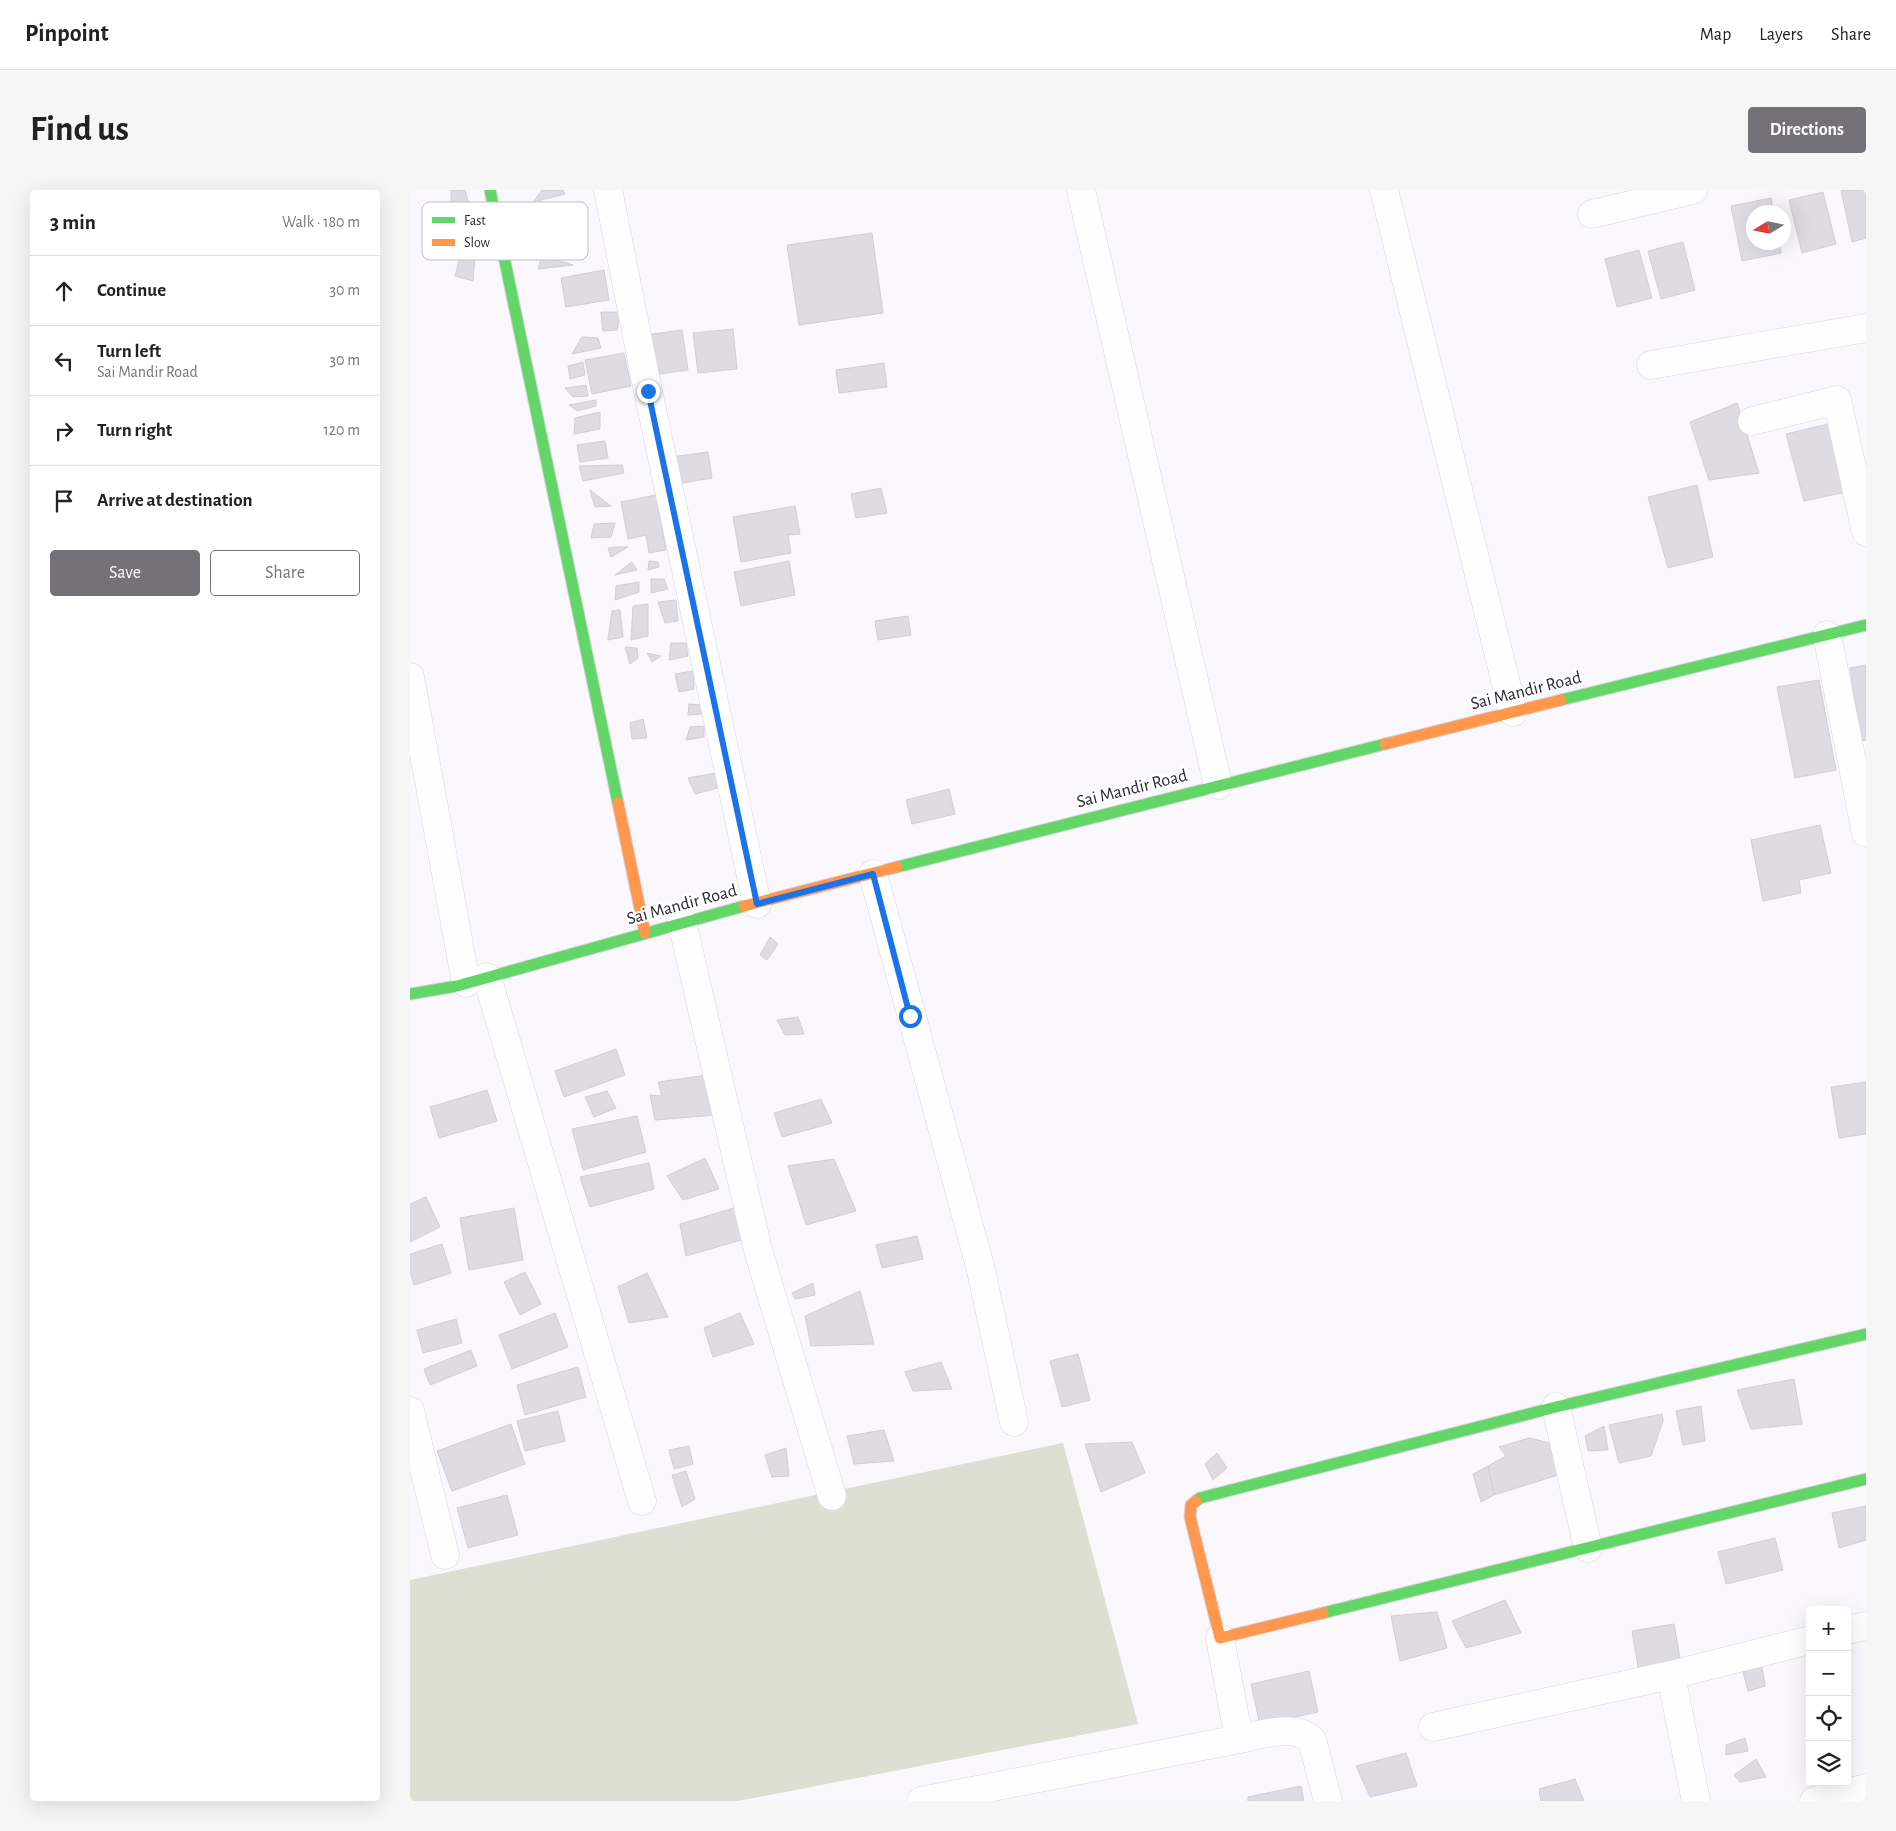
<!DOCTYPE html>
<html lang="en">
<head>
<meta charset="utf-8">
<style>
  body { margin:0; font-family:"Alegreya Sans",sans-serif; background:#f6f6f6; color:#222 }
  .controls { position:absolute; right:15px; bottom:15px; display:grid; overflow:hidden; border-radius:5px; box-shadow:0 5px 20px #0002 }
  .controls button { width:45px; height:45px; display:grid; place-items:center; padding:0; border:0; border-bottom:1px solid #e0e0e0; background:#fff; color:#222; font:25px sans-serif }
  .compass { position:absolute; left:1336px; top:15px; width:45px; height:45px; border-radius:50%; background:#fff; box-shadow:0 5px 20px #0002; rotate:260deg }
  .stop { position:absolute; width:15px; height:15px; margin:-11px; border:4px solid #1a73e8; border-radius:50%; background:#fff }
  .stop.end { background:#1a73e8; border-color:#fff; box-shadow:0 1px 5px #0008 }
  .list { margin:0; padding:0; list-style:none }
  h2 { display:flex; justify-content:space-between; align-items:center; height:65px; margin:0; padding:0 20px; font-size:21px }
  h2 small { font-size:16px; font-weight:400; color:#767676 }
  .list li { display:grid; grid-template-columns:32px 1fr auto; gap:15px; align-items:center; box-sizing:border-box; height:70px; padding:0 20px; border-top:1px solid #e0e0e0 }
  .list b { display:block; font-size:19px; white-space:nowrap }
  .list p { margin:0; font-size:16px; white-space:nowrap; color:#767676 }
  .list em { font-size:16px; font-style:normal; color:#767676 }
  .actions { display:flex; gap:10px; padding:15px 20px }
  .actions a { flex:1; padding:11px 0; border:1px solid #747178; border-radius:5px; text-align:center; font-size:18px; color:#747178 }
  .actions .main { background:#747178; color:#fff }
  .icon { flex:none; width:28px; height:28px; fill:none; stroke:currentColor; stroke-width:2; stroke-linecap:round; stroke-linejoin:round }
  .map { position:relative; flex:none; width:1456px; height:1611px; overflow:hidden; border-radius:5px }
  header { display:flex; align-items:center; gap:30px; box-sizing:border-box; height:70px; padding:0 25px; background:#fff; border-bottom:1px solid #e0e0e0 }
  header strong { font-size:24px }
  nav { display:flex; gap:28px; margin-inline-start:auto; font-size:18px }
  .intro { display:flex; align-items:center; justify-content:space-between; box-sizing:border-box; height:120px; padding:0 30px }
  h1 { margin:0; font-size:35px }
  .button { padding:12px 22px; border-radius:5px; background:#747178; color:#fff; font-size:18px; font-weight:700 }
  main { display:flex; gap:30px; padding:0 30px }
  aside { flex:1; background:#fff; border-radius:5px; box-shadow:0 5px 20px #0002 }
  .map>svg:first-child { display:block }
  .green { fill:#dcdfd2 }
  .building { fill:#dedce2; stroke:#d0ced4 }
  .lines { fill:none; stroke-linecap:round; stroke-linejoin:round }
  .street-casing { stroke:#d8d5dc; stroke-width:29 }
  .fast-casing { stroke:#d8d5dc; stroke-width:13 }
  .slow-casing { stroke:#d8d5dc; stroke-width:13 }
  .street { stroke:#fefeff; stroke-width:28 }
  .fast { stroke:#63d668; stroke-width:11 }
  .slow { stroke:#ff974d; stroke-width:11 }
  .route { stroke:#1a73e8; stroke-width:6 }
  .labels { text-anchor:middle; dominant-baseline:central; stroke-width:4.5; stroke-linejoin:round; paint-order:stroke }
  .street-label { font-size:18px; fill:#2c2930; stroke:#fff }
  .key { fill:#fff; stroke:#c0bfc1; stroke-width:1 }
  .key-label { font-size:14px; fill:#2c2930 }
</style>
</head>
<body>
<header>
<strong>Pinpoint</strong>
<nav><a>Map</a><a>Layers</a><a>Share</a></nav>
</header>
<div class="intro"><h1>Find us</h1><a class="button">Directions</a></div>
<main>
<aside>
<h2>3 min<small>Walk · 180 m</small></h2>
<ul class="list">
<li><svg class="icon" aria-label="ahead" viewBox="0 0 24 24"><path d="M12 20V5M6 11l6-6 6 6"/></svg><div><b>Continue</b></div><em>30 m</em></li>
<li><svg class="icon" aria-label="left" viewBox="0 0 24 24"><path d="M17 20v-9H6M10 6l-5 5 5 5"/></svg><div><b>Turn left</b><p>Sai Mandir Road</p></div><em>30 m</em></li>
<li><svg class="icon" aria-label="right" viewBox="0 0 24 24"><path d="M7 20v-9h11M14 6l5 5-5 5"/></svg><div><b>Turn right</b></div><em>120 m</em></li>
<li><svg class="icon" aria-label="arrive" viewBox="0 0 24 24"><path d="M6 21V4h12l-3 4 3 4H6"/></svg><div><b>Arrive at destination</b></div></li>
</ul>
<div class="actions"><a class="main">Save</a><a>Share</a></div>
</aside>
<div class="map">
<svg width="1456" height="1611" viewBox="0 0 1456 1611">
  <rect width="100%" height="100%" fill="#faf8fd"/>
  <!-- green -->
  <polygon class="green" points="653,1253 728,1534 328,1611 0,1611 0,1390"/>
  <!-- building -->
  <g class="building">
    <polygon points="41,0 55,0 61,22 41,21"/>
    <polygon points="132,0 153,0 155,4 123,12"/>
    <polygon points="1431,0 1456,0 1456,48 1442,52"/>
    <polygon points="1413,2 1426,54 1392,63 1379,10"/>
    <polygon points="1361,8 1363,22 1344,22 1344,52 1369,52 1371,63 1332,71 1321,16"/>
    <polygon points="462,43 473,123 389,135 377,55"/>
    <polygon points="1273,52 1285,100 1251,109 1238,61"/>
    <polygon points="1229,60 1242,108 1207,117 1195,69"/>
    <polygon points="132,65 163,75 128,79"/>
    <polygon points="65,66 63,91 45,86 50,67"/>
    <polygon points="194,80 199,110 156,117 151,88"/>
    <polygon points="191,122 211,122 207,140 193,141"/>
    <polygon points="323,139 327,179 288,183 283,143"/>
    <polygon points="272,140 278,180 242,185 236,145"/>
    <polygon points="172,147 188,148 191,158 162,164"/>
    <polygon points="214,163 221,196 182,204 175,170"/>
    <polygon points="173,172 175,185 160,189 158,176"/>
    <polygon points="474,173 477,197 429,203 426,180"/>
    <polygon points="176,195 178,206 163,207 155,198"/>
    <polygon points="186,210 186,216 167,221 159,215"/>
    <polygon points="1327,213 1349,283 1299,290 1280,232"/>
    <polygon points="190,222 190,239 164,244 165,228"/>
    <polygon points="1422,233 1436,302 1394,311 1376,244"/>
    <polygon points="195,251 198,268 170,272 167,255"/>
    <polygon points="298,262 302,288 266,294 262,267"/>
    <polygon points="212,275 214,283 173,291 169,276"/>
    <polygon points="1287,295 1303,367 1258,378 1238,307"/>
    <polygon points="471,298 477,323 446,328 441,304"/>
    <polygon points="180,300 201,316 185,317"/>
    <polygon points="246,305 256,360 239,363 236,345 218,349 211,312"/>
    <polygon points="385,316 390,344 378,345 381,363 331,372 323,327"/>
    <polygon points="205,333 201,347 181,348 184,334"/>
    <polygon points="206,357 218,357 201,367 198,358"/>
    <polygon points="239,371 248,372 249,377 238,380"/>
    <polygon points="379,371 385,405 331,416 324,382"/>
    <polygon points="222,372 227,380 205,385"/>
    <polygon points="241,389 254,389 258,399 241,403"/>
    <polygon points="229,392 229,402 205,410 206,396"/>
    <polygon points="266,410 268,431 255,433 248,412"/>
    <polygon points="238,414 238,446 221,450 223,416"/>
    <polygon points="210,420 213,447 198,450 202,421"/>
    <polygon points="498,426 501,445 468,450 465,431"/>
    <polygon points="261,453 276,453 278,466 259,470"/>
    <polygon points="215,457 227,458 228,468 220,474"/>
    <polygon points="237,463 251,466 242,472"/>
    <polygon points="1456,475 1456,550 1451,551 1440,478"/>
    <polygon points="283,481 284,499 269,502 265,484"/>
    <polygon points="1409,490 1426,580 1385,588 1367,497"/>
    <polygon points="279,514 292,515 292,524 278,525"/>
    <polygon points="233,529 237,548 222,549 220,533"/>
    <polygon points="294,536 294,547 276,550 280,537"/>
    <polygon points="306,583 307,598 285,604 278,588"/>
    <polygon points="539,599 545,624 502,634 496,610"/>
    <polygon points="1410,635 1421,683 1389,690 1391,703 1353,711 1341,650"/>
    <polygon points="360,747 368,754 357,770 350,765"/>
    <polygon points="388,827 394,844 375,845 367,830"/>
    <polygon points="206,859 215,885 154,907 145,881"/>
    <polygon points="297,885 307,925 245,930 240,905 252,906 248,892"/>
    <polygon points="1456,892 1456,944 1429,948 1421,897"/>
    <polygon points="77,900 87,931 29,948 20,917"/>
    <polygon points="197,901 206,918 184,927 175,907"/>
    <polygon points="411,909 422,933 372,947 364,923"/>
    <polygon points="227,926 236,962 173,980 162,939"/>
    <polygon points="295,968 309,999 273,1010 257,986"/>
    <polygon points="424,969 446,1021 396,1035 378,976"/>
    <polygon points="239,973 244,999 180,1017 170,987"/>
    <polygon points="16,1007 30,1037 0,1052 0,1014"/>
    <polygon points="327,1017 338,1048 276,1066 270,1034"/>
    <polygon points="104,1018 113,1070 59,1080 50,1028"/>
    <polygon points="507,1046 513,1069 472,1078 466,1055"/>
    <polygon points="32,1054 41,1083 4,1095 0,1082 0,1064"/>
    <polygon points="115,1082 131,1114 110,1125 94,1092"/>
    <polygon points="237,1083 258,1127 219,1133 208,1097"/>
    <polygon points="403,1093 405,1105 385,1109 382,1103"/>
    <polygon points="450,1101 464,1154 401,1156 395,1126"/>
    <polygon points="145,1123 158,1157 102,1179 89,1145"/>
    <polygon points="330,1123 344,1154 303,1167 294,1138"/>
    <polygon points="46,1129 52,1153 13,1163 7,1140"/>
    <polygon points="61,1160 67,1176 20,1195 14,1179"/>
    <polygon points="668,1164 680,1210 652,1217 640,1171"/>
    <polygon points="531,1172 542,1199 503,1201 495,1182"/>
    <polygon points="168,1177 176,1207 115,1225 107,1195"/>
    <polygon points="1384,1189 1392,1234 1341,1239 1327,1200"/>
    <polygon points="1291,1216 1295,1251 1273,1255 1266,1221"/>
    <polygon points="148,1221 155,1251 115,1261 107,1231"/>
    <polygon points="1252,1224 1253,1231 1241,1266 1209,1273 1199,1235"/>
    <polygon points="101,1234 115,1274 42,1301 27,1261"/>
    <polygon points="1194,1236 1198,1260 1178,1261 1175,1246"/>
    <polygon points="474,1240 484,1271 444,1274 437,1246"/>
    <polygon points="1119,1248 1140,1253 1148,1285 1084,1305 1078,1276 1096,1266 1089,1257"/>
    <polygon points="722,1252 735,1283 691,1302 675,1254"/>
    <polygon points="279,1256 283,1274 264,1279 259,1260"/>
    <polygon points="376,1258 379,1286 362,1287 355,1265"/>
    <polygon points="807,1263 817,1278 803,1290 795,1274"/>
    <polygon points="1078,1276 1084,1305 1071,1312 1063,1284"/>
    <polygon points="276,1281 285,1309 272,1317 262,1285"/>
    <polygon points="97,1305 108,1345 58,1358 47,1318"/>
    <polygon points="1456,1316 1456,1350 1429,1358 1422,1323"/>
    <polygon points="1365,1348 1373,1380 1316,1394 1308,1362"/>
    <polygon points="1095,1410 1111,1443 1056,1458 1042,1431"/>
    <polygon points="1027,1422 1037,1458 990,1471 981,1426"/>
    <polygon points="1264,1434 1271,1474 1229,1482 1222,1441"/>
    <polygon points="1352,1476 1355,1496 1338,1501 1333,1482"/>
    <polygon points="899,1481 908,1522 850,1535 841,1494"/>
    <polygon points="1335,1548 1338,1561 1316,1565 1316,1555"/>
    <polygon points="996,1563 1007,1596 960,1607 946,1576"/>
    <polygon points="1346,1569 1356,1587 1330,1592 1324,1585"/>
    <polygon points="1165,1589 1174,1611 1131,1611 1129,1599"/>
    <polygon points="891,1596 894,1611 838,1611 838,1607"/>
  </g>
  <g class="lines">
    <defs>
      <g id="street">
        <polyline points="198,0 238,201 347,714"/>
        <polyline points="671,0 808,595"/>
        <polyline points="974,0 1103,522"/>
        <polyline points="1182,24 1283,0"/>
        <polyline points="1241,175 1456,138"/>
        <polyline points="1342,231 1427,210 1456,342"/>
        <polyline points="1417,445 1456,643"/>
        <polyline points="0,487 56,793"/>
        <polyline points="463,684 570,1076 604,1232"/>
        <polyline points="272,732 348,1060 422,1306"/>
        <polyline points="77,787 232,1311"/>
        <polyline points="1146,1217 1178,1358"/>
        <polyline points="0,1221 35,1365"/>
        <polyline points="1437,1440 1456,1436"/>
        <polyline points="1261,1485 1286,1611"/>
        <polyline points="1023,1537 1261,1485 1400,1450"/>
        <path d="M829 1549C851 1545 885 1533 902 1550L918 1611"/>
        <polyline points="511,1611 829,1549 810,1448"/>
        <polyline points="1404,1611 1456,1598"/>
      </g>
      <g id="fast">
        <polyline points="80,0 208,613"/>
        <polyline points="1151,510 1456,435"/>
        <polyline points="487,677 975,554"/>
        <polyline points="0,804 47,796 334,716"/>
        <polyline points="786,1311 790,1308 1146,1217 1456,1144"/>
        <polyline points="913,1423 1456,1289"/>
      </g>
      <g id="slow">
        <polyline points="975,554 1151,510"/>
        <polyline points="208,613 235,743"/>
        <polyline points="334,716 487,677"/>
        <polyline points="786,1311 781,1315 780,1327 810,1448 913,1423"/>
      </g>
    </defs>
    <!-- street casing -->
    <use href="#street" class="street-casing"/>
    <!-- fast casing -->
    <use href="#fast" class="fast-casing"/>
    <!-- slow casing -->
    <use href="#slow" class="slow-casing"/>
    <!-- street -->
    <use href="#street" class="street"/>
    <!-- fast -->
    <use href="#fast" class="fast"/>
    <!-- slow -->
    <use href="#slow" class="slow"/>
  </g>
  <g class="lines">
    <!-- route -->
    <polyline class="route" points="238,201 347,714 463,684 500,826"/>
  </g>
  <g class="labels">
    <!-- street labels -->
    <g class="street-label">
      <text transform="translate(1116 501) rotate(-14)">Sai Mandir Road</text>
      <text transform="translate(722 599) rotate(-14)">Sai Mandir Road</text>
      <text transform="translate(272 715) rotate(-15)">Sai Mandir Road</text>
    </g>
  </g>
  <!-- legend -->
  <rect x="12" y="12" width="166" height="58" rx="8" class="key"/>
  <rect x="22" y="27" width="23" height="6" fill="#63d668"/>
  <rect x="22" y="49" width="23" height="7" fill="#ff974d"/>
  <g class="key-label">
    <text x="54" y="35">Fast</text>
    <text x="54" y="57">Slow</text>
  </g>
</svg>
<div class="controls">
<button>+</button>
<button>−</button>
<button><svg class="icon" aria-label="locate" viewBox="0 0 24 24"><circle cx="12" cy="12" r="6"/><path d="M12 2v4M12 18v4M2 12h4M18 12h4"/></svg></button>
<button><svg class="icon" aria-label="layers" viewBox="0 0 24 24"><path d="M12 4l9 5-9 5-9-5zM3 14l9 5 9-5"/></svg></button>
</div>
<svg class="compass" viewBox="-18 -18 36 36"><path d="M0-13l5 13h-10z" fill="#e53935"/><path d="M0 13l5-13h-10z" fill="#767676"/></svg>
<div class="stop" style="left:500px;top:826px"></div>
<div class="stop end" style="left:238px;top:201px"></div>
</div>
</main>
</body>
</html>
